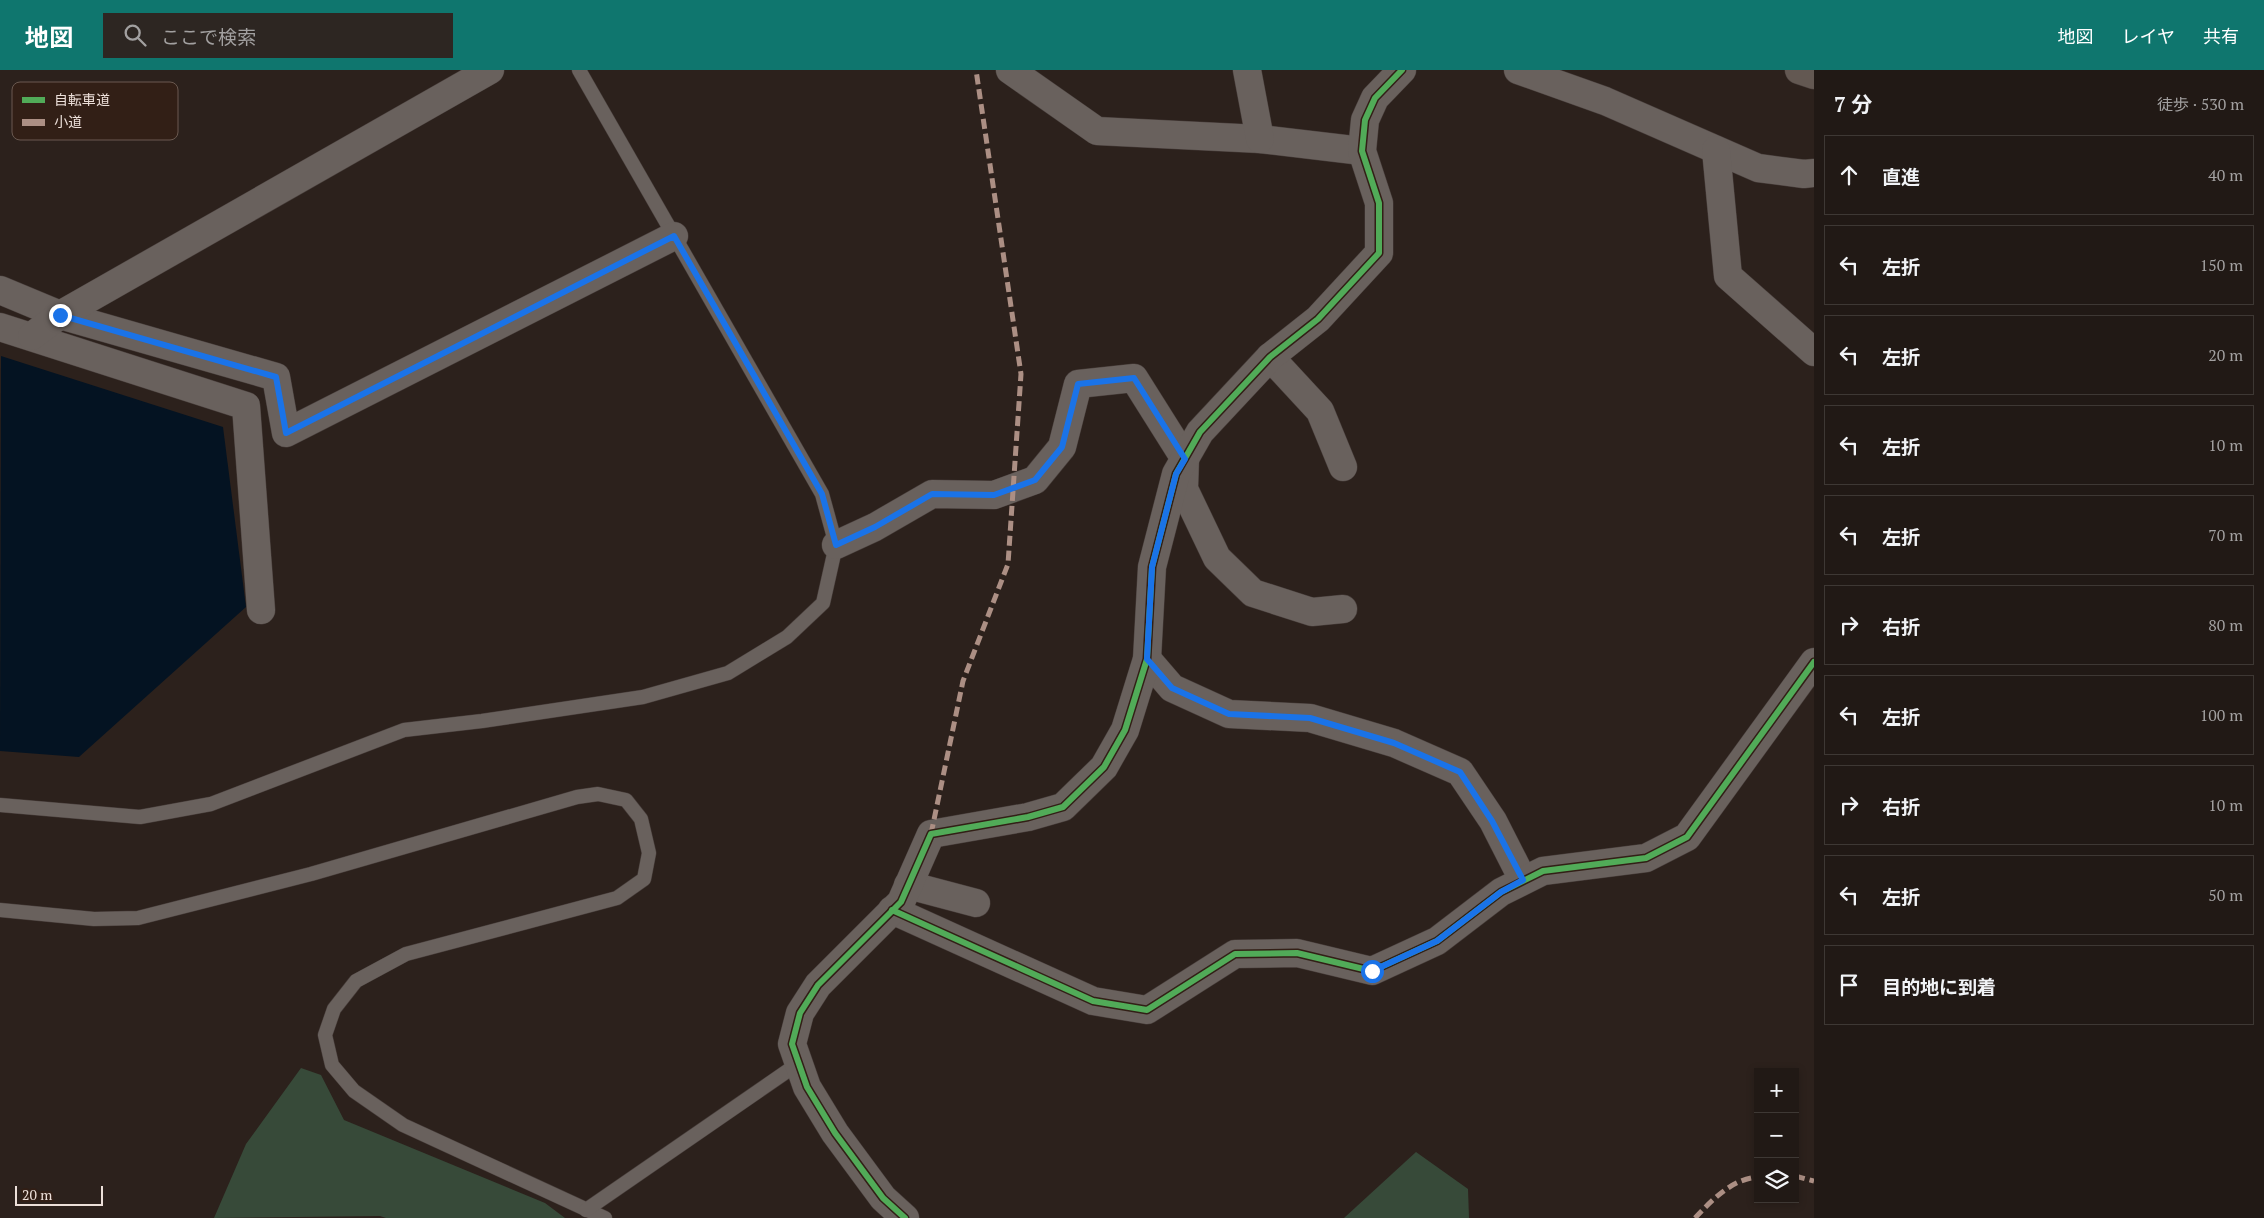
<!DOCTYPE html>
<html lang="ja">
<head>
<meta charset="utf-8">
<style>
  body { margin:0; font-family:"PT Serif","Noto Sans JP",serif; background:#2d2622; color:#f1f3f6 }
  .controls { position:absolute; right:15px; bottom:15px; display:grid; overflow:hidden; border-radius:0px; box-shadow:0 2px 8px #0003 }
  .controls button { width:45px; height:45px; display:grid; place-items:center; padding:0; border:0; border-bottom:1px solid #3e3834; background:#211915; color:#f1f3f6; font:25px sans-serif }
  .scale { position:absolute; left:15px; bottom:12px; width:88px; box-sizing:border-box; padding-left:5px; border:2px solid #ecdfd9; border-top:0; font-size:14px; line-height:18px; white-space:nowrap; color:#ecdfd9; -webkit-text-stroke:4px #321f16; paint-order:stroke }
  .stop { position:absolute; width:15px; height:15px; margin:-11px; border:4px solid #1a73e8; border-radius:50%; background:#fff }
  .stop.end { background:#1a73e8; border-color:#fff; box-shadow:0 1px 5px #0008 }
  .list { margin:0; padding:0; list-style:none }
  h2 { display:flex; justify-content:space-between; align-items:center; height:65px; margin:0; padding:0 20px; font-size:21px }
  h2 small { font-size:16px; font-weight:400; color:#a2a0a0 }
  .list li { display:grid; grid-template-columns:32px 1fr auto; gap:15px; align-items:center; box-sizing:border-box; height:80px; margin:0 10px 10px; padding:0 10px; border:1px solid #3e3834; border-radius:0px }
  .list b { display:block; font-size:19px; white-space:nowrap }
  .list em { font-size:16px; font-style:normal; color:#a2a0a0 }
  .icon { flex:none; width:28px; height:28px; fill:none; stroke:currentColor; stroke-width:2; stroke-linecap:round; stroke-linejoin:round }
  .map { position:relative; flex:none; width:1814px; height:1148px; overflow:hidden }
  header { display:flex; align-items:center; gap:30px; box-sizing:border-box; height:70px; padding:0 25px; background:#0f766e; color:#fff }
  header strong { font-size:24px }
  nav { display:flex; gap:28px; margin-inline-start:auto; font-size:18px }
  .search { width:350px; height:45px; background:#2d2622; display:flex; align-items:center; gap:12px; box-sizing:border-box; padding:0 18px; border-radius:0px; color:#a2a0a0; font-size:19px }
  main { display:flex }
  aside { flex:1; background:#211915 }
  .map>svg:first-child { display:block }
  .green { fill:#374a39 }
  .water { fill:#041322 }
  .lines { fill:none; stroke-linecap:round; stroke-linejoin:round }
  .service-casing { stroke:#473d3a; stroke-width:15 }
  .minor-casing { stroke:#473d3a; stroke-width:29 }
  .primary-casing { stroke:#473d3a; stroke-width:29 }
  .service { stroke:#69615d; stroke-width:14 }
  .minor { stroke:#69615d; stroke-width:28 }
  .primary { stroke:#635852; stroke-width:28 }
  .quiet { stroke:#ac8f84; stroke-width:5; stroke-dasharray:10 5; stroke-linecap:butt }
  .cycleway-casing { stroke:#321f16; stroke-width:9 }
  .cycleway { stroke:#51ab58; stroke-width:6 }
  .route { stroke:#1a73e8; stroke-width:6 }
  .key { fill:#321f16; stroke:#6a5950; stroke-width:1 }
  .key-label { font-size:14px; fill:#ecdfd9 }
</style>
</head>
<body>
<header>
<strong>地図</strong>
<div class="search"><svg class="icon" aria-label="search" viewBox="0 0 24 24"><circle cx="10" cy="10" r="6"/><path d="M15 15l6 6"/></svg>ここで検索</div>
<nav><a>地図</a><a>レイヤ</a><a>共有</a></nav>
</header>
<main>
<div class="map">
<svg width="1814" height="1148" viewBox="0 0 1814 1148">
  <rect width="100%" height="100%" fill="#2c211c"/>
  <!-- green -->
  <g class="green">
    <polygon points="301,998 321,1005 344,1050 545,1133 565,1148 386,1148 380,1146 214,1148 246,1074"/>
    <polygon points="1416,1082 1468,1119 1469,1148 1344,1148"/>
  </g>
  <!-- water -->
  <polygon class="water" points="1,286 223,357 246,537 79,687 0,681"/>
  <g class="lines">
    <defs>
      <g id="service">
        <polyline points="0,735 140,747 211,734 404,660 482,651 643,627 728,603 787,567 823,533 836,475 822,424 579,0"/>
        <polyline points="0,840 94,849 138,848 311,804 577,727 598,724 626,730 641,749 649,783 644,809 617,828 406,884 356,911 334,939 325,965 332,995 354,1021 403,1055 605,1148"/>
        <polyline points="586,1140 799,993"/>
      </g>
      <g id="minor">
        <polyline points="1010,0 1097,61 1260,69 1362,81"/>
        <polyline points="1247,0 1260,69"/>
        <polyline points="1518,0 1605,31 1758,98 1804,104 1814,103"/>
        <polyline points="1716,80 1728,206 1814,282"/>
        <polyline points="0,220 60,245 276,307 286,363 674,166"/>
        <polyline points="0,257 246,336 261,540"/>
        <polyline points="32,266 60,245 490,0"/>
        <polyline points="1270,287 1320,341 1343,397"/>
        <polyline points="836,475 875,457 932,424 994,425 1035,410 1062,377 1078,314 1134,308 1185,389 1184,419 1217,488 1253,523 1312,542 1343,539"/>
        <polyline points="1147,589 1172,618 1229,644 1310,648 1394,673 1460,702 1493,751 1523,810"/>
        <polyline points="908,815 976,833"/>
        <polyline points="892,840 1093,931 1147,940 1235,884 1297,883 1372,901 1437,871 1501,822 1543,801 1646,788 1687,767 1814,592"/>
        <polyline points="905,1148 883,1128 835,1063 807,1017 792,974 800,943 818,915 901,832 931,764 1028,747 1063,737 1104,697 1125,660 1147,589 1152,497 1176,404 1200,362 1270,287 1318,249 1379,183 1379,133 1362,81 1365,50 1375,28 1402,0"/>
      </g>
      <polyline id="primary" points="1799,0 1814,5"/>
    </defs>
    <!-- service casing -->
    <use href="#service" class="service-casing"/>
    <!-- minor casing -->
    <use href="#minor" class="minor-casing"/>
    <!-- primary casing -->
    <use href="#primary" class="primary-casing"/>
    <!-- service -->
    <use href="#service" class="service"/>
    <!-- minor -->
    <use href="#minor" class="minor"/>
    <!-- primary -->
    <use href="#primary" class="primary"/>
    <!-- quiet -->
    <g class="quiet">
      <polyline points="931,764 963,611 1008,494 1021,304 976,0"/>
      <polyline points="1795,1106 1814,1111"/>
      <path d="M1695 1148C1713 1129 1732 1109 1758 1107"/>
    </g>
    <defs>
      <g id="cycleway">
        <polyline points="892,840 1093,931 1147,940 1235,884 1297,883 1372,901 1437,871 1501,822 1543,801 1646,788 1687,767 1814,592"/>
        <polyline points="905,1148 883,1128 835,1063 807,1017 792,974 800,943 818,915 901,832 931,764 1028,747 1063,737 1104,697 1125,660 1147,589 1152,497 1176,404 1200,362 1270,287 1318,249 1379,183 1379,133 1362,81 1365,50 1375,28 1402,0"/>
      </g>
    </defs>
    <!-- cycleway casing -->
    <use href="#cycleway" class="cycleway-casing"/>
    <!-- cycleway -->
    <use href="#cycleway" class="cycleway"/>
  </g>
  <g class="lines">
    <!-- route -->
    <polyline class="route" points="60,245 276,307 286,363 674,166 822,424 836,475 875,457 932,424 994,425 1035,410 1062,377 1078,314 1134,308 1185,389 1176,404 1152,497 1147,589 1172,618 1229,644 1310,648 1394,673 1460,702 1492,751 1523,810 1501,822 1437,871 1372,901"/>
  </g>
  <!-- legend -->
  <rect x="12" y="12" width="166" height="58" rx="8" class="key"/>
  <rect x="22" y="27" width="23" height="6" fill="#51ab58"/>
  <rect x="22" y="49" width="23" height="7" fill="#ac8f84"/>
  <g class="key-label">
    <text x="54" y="35">自転車道</text>
    <text x="54" y="57">小道</text>
  </g>
</svg>
<div class="controls">
<button>+</button>
<button>−</button>
<button><svg class="icon" aria-label="layers" viewBox="0 0 24 24"><path d="M12 4l9 5-9 5-9-5zM3 14l9 5 9-5"/></svg></button>
</div>
<div class="scale">20 m</div>
<div class="stop" style="left:1372px;top:901px"></div>
<div class="stop end" style="left:60px;top:245px"></div>
</div>
<aside>
<h2>7 分<small>徒歩 · 530 m</small></h2>
<ul class="list">
<li><svg class="icon" aria-label="ahead" viewBox="0 0 24 24"><path d="M12 20V5M6 11l6-6 6 6"/></svg><div><b>直進</b></div><em>40 m</em></li>
<li><svg class="icon" aria-label="left" viewBox="0 0 24 24"><path d="M17 20v-9H6M10 6l-5 5 5 5"/></svg><div><b>左折</b></div><em>150 m</em></li>
<li><svg class="icon" aria-label="left" viewBox="0 0 24 24"><path d="M17 20v-9H6M10 6l-5 5 5 5"/></svg><div><b>左折</b></div><em>20 m</em></li>
<li><svg class="icon" aria-label="left" viewBox="0 0 24 24"><path d="M17 20v-9H6M10 6l-5 5 5 5"/></svg><div><b>左折</b></div><em>10 m</em></li>
<li><svg class="icon" aria-label="left" viewBox="0 0 24 24"><path d="M17 20v-9H6M10 6l-5 5 5 5"/></svg><div><b>左折</b></div><em>70 m</em></li>
<li><svg class="icon" aria-label="right" viewBox="0 0 24 24"><path d="M7 20v-9h11M14 6l5 5-5 5"/></svg><div><b>右折</b></div><em>80 m</em></li>
<li><svg class="icon" aria-label="left" viewBox="0 0 24 24"><path d="M17 20v-9H6M10 6l-5 5 5 5"/></svg><div><b>左折</b></div><em>100 m</em></li>
<li><svg class="icon" aria-label="right" viewBox="0 0 24 24"><path d="M7 20v-9h11M14 6l5 5-5 5"/></svg><div><b>右折</b></div><em>10 m</em></li>
<li><svg class="icon" aria-label="left" viewBox="0 0 24 24"><path d="M17 20v-9H6M10 6l-5 5 5 5"/></svg><div><b>左折</b></div><em>50 m</em></li>
<li><svg class="icon" aria-label="arrive" viewBox="0 0 24 24"><path d="M6 21V4h12l-3 4 3 4H6"/></svg><div><b>目的地に到着</b></div></li>
</ul>
</aside>
</main>
</body>
</html>
